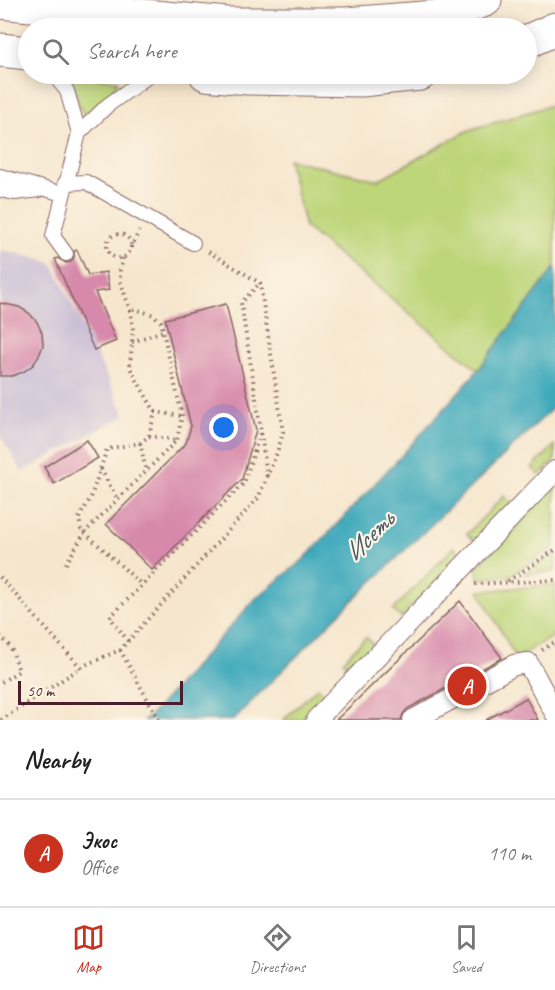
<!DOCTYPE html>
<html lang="en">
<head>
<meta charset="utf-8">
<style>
  body { margin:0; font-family:Caveat,sans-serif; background:#f6f6f6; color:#222 }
  .scale { position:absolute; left:18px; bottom:15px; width:165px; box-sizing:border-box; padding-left:6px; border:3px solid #4a1f2b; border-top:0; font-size:16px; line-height:21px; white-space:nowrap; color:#4a1f2b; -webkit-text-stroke:4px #fcf5e5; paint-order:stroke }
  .you { position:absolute; left:224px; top:428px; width:21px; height:21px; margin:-15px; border:4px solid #fff; border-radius:50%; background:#1a73e8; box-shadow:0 0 0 9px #1a73e833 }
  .badge { display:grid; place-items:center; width:39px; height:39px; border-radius:50%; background:#c8321e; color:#fff; font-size:20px; font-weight:700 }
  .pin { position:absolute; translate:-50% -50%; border:3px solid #fff; box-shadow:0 2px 6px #0006 }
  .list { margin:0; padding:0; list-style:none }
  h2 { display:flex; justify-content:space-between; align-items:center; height:78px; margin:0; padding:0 24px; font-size:26px }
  h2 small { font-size:20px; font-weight:400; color:#767676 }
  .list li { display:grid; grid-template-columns:39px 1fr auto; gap:18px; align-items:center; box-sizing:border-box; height:108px; padding:0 24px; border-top:2px solid #e0e0e0 }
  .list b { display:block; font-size:22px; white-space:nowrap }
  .list p { margin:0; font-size:20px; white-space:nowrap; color:#767676 }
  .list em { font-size:20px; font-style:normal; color:#767676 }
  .icon { flex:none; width:33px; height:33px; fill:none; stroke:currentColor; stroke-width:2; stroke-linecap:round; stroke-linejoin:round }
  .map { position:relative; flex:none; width:555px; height:720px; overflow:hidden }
  .search { position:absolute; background:#fff; box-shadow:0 3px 15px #0003; left:18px; right:18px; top:18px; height:66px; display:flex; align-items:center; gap:15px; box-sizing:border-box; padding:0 21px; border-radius:33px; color:#767676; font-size:22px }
  .sheet { height:186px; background:#fff }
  nav { display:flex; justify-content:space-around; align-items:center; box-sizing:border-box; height:84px; border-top:2px solid #e0e0e0; background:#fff; font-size:16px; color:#767676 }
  nav a { display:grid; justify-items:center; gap:3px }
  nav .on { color:#c8321e }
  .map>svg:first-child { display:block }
  .industrial { fill:#cbbfd6 }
  .green { fill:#bed67a; stroke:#847a52; stroke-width:1.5 }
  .water { fill:#3ca9bb; stroke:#436473; stroke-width:1.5 }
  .building { fill:#d789ab }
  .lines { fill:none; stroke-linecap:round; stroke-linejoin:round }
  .service-casing { stroke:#866564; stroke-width:16 }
  .pedestrian-casing { stroke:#866564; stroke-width:22 }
  .primary-casing { stroke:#866564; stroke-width:35 }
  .path { stroke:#866564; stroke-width:4; stroke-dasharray:1.5 4.5; stroke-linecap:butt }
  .service { stroke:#fff; stroke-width:14 }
  .pedestrian { stroke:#fff; stroke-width:20 }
  .primary { stroke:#fff; stroke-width:33 }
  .labels { text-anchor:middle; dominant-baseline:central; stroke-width:4.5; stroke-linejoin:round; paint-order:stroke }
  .water-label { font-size:26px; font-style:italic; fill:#445665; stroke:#fcf5e5 }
</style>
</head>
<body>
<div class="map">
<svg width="555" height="720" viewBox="0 0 555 720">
  <rect width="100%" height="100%" fill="#fcf5e5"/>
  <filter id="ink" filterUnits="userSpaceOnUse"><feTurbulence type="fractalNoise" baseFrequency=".0167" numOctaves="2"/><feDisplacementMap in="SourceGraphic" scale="12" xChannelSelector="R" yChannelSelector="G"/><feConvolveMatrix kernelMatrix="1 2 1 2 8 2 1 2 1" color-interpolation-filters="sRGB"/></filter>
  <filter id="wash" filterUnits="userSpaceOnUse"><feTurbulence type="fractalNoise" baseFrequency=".008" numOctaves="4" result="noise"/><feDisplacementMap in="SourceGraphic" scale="24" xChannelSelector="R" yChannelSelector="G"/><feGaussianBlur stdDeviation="1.35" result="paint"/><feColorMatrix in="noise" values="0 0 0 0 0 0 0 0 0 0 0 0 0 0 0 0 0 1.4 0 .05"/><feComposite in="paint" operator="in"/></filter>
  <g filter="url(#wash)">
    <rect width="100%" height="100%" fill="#f6e6cd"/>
    <!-- industrial -->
    <polygon class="industrial" points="0,250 41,259 53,264 125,415 22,472 0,435"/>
    <!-- green -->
    <g class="green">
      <polygon points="67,74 118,81 111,93 84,116"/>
      <polygon points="555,104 555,267 478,370 305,227 288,159 378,180 469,130"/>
      <polygon points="555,445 555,460 540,475 532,468"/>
      <polygon points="555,485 555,546 510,576 479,579 476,568"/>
      <polygon points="504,496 512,504 475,542 467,534"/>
      <polygon points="454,547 462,555 401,618 393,610"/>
      <polygon points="555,553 555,571 524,574"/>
      <polygon points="555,585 555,635 516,658 479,591"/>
      <polygon points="366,637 374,645 351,668 343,661"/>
      <polygon points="318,687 325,694 301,720 283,720"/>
    </g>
    <!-- water -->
    <polygon class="water" points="555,267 555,406 346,607 233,720 143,720 149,717 255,599 304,559 402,455 478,370"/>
    <g id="blocks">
      <!-- building -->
      <g class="building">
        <polygon points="77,250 88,275 106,272 109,290 95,292 116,341 94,350 55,259 58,258 66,263 71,262 74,257 74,251"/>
        <polygon points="0,303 19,307 29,313 37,322 42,333 43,345 39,356 33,365 23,372 12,376 0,376"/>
        <polygon points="226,304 256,430 242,479 152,570 106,524 186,443 191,426 165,319"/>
        <polygon points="87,440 98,458 54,484 44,467"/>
        <polygon points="460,601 502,658 407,709 403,714 401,720 336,720"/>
        <polygon points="526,698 538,720 486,720"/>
      </g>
    </g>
  </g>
  <g filter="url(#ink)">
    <use href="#blocks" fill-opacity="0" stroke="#866564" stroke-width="1.5"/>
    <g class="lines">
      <defs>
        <g id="service">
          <polyline points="53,74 67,91 79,133"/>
          <polyline points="0,176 63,194"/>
          <polyline points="65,183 86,182 193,243"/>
          <polyline points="0,190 15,193 39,190"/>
          <polyline points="66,254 53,236 79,133 108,105 151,74"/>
        </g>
        <g id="pedestrian">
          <polyline points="316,720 555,471"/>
          <polyline points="413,720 514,665 528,663 555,713"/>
        </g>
        <g id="primary">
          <polyline points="0,2 227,24 345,24 437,17 485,0"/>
          <polyline points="526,42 555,29"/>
          <polyline points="0,50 28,53"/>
          <polyline points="206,74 248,78 361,80 420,74"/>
        </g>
      </defs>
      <!-- service casing -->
      <use href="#service" class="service-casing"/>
      <!-- pedestrian casing -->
      <use href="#pedestrian" class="pedestrian-casing"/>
      <!-- primary casing -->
      <use href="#primary" class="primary-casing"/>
      <!-- path -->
      <g class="path">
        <circle cx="119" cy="246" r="12"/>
        <polyline points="131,248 139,231"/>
        <polyline points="123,258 120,270 120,281 131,312 133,330 130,368 155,412 149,436 140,443 107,449 91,497 79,518 81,529 142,585"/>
        <polyline points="132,342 163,331"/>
        <polyline points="155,412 182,416"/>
        <polyline points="261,433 267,476"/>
        <polyline points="149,436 176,440"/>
        <polyline points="140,443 146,471"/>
        <polyline points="101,469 117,499"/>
        <polyline points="66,564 85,532 177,440 182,416 161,322 154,315 131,308"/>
        <polyline points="0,577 81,668"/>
        <polyline points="508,581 555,550"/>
        <polyline points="475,584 555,580"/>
        <polyline points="0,636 11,647 19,671 0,683"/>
        <polyline points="128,641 110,617 244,483 261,430 241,303 260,283"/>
        <polyline points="120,650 159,720"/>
        <polyline points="542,650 555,642"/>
        <polyline points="1,720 85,665 120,650 258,498 277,453 283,432 260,283 207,251"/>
      </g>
      <!-- service -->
      <use href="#service" class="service"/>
      <!-- pedestrian -->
      <use href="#pedestrian" class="pedestrian"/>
      <!-- primary -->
      <use href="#primary" class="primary"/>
    </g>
  </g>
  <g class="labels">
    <!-- water labels -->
    <g class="water-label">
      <text transform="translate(369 536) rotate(-45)">Исеть</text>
    </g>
  </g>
</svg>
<div class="scale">50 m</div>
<div class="you"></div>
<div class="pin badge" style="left:467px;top:686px">A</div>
<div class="search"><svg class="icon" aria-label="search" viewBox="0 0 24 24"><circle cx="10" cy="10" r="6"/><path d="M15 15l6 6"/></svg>Search here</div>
</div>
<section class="sheet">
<h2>Nearby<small></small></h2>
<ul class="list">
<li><span class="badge">A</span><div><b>Экос</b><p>Office</p></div><em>110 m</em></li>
</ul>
</section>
<nav>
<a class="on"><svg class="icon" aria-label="map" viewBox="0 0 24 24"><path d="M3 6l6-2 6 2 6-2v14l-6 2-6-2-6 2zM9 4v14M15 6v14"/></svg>Map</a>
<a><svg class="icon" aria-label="directions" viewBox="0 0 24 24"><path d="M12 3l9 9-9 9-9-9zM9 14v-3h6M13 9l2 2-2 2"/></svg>Directions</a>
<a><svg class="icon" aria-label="saved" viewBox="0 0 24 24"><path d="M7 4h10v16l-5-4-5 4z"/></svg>Saved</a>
</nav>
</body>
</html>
